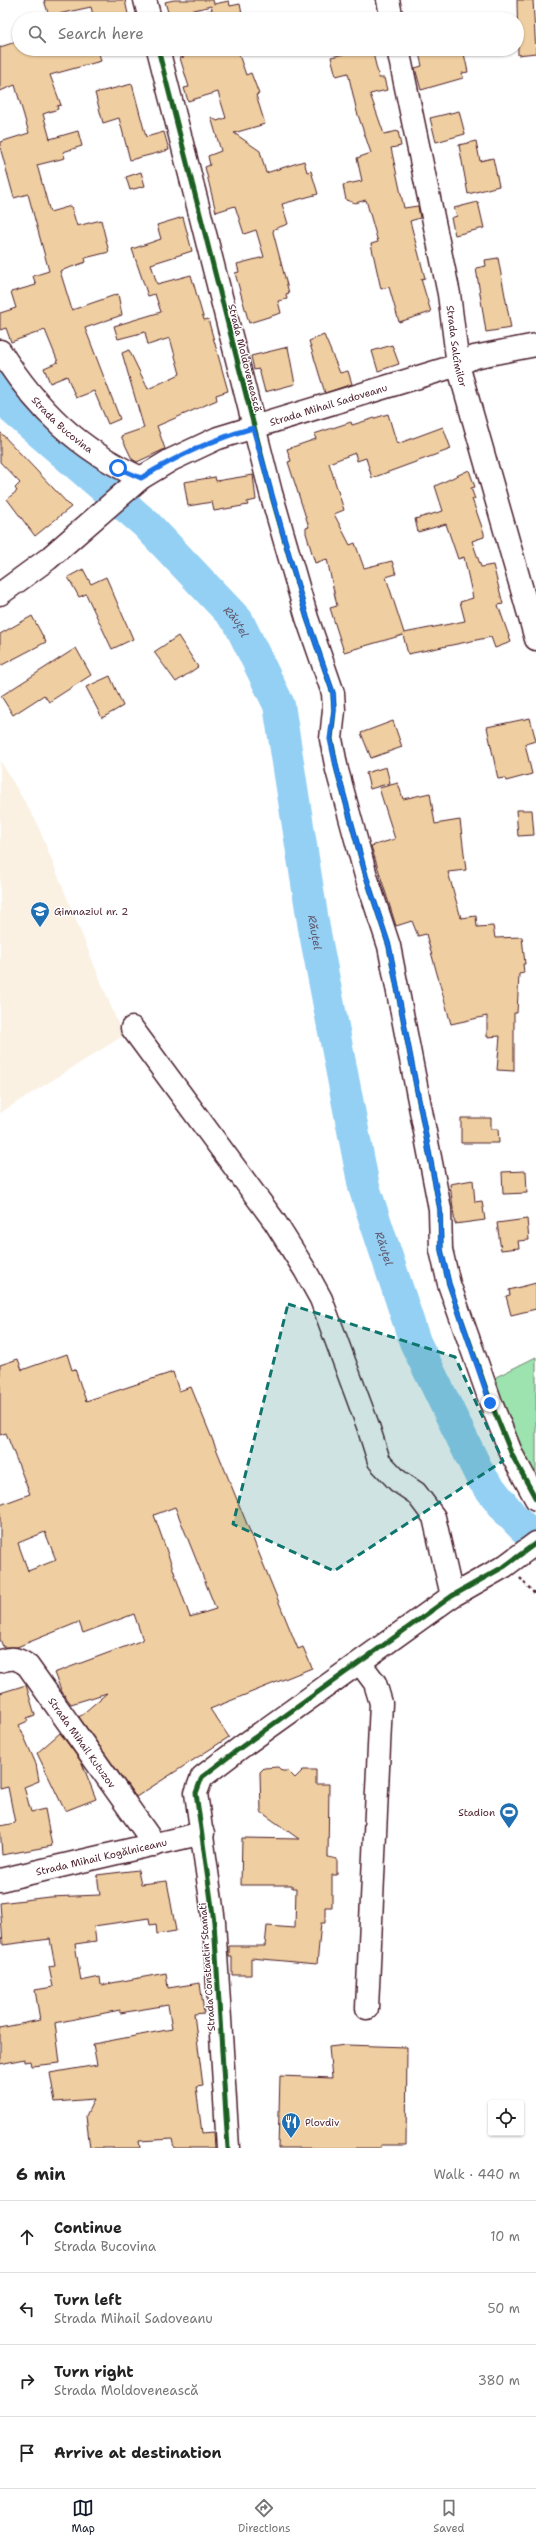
<!DOCTYPE html>
<html lang="en">
<head>
<meta charset="utf-8">
<style>
  body { margin:0; font-family:"Shantell Sans",sans-serif; background:#f6f6f6; color:#222 }
  .controls { position:absolute; right:12px; bottom:12px; display:grid; overflow:hidden; border-radius:4px; box-shadow:0 1px 3px #0004 }
  .controls button { width:36px; height:36px; display:grid; place-items:center; padding:0; border:0; border-bottom:1px solid #e0e0e0; background:#fff; color:#222; font:20px sans-serif }
  .stop { position:absolute; width:12px; height:12px; margin:-9px; border:3px solid #1a73e8; border-radius:50%; background:#fff }
  .stop.end { background:#1a73e8; border-color:#fff; box-shadow:0 1px 4px #0008 }
  .list { margin:0; padding:0; list-style:none }
  h2 { display:flex; justify-content:space-between; align-items:center; height:52px; margin:0; padding:0 16px; font-size:17px }
  h2 small { font-size:13px; font-weight:400; color:#767676 }
  .list li { display:grid; grid-template-columns:26px 1fr auto; gap:12px; align-items:center; box-sizing:border-box; height:72px; padding:0 16px; border-top:1px solid #e0e0e0 }
  .list b { display:block; font-size:15px; white-space:nowrap }
  .list p { margin:0; font-size:13px; white-space:nowrap; color:#767676 }
  .list em { font-size:13px; font-style:normal; color:#767676 }
  .icon { flex:none; width:22px; height:22px; fill:none; stroke:currentColor; stroke-width:2; stroke-linecap:round; stroke-linejoin:round }
  .map { position:relative; flex:none; width:536px; height:2148px; overflow:hidden }
  .search { position:absolute; background:#fff; box-shadow:0 1px 3px #0004; left:12px; right:12px; top:12px; height:44px; display:flex; align-items:center; gap:10px; box-sizing:border-box; padding:0 14px; border-radius:22px; color:#767676; font-size:15px }
  .sheet { height:340px; background:#fff }
  nav { display:flex; justify-content:space-around; align-items:center; box-sizing:border-box; height:56px; border-top:1px solid #e0e0e0; background:#fff; font-size:11px; color:#767676 }
  nav a { display:grid; justify-items:center; gap:2px }
  nav .on { color:#111827 }
  .map>svg:first-child { display:block }
  .built { fill:#faf1e3 }
  .green { fill:#9ce3b0; stroke:#73816e }
  .lines { fill:none; stroke-linecap:round; stroke-linejoin:round }
  .river { stroke:#94d0f4; stroke-width:32 }
  .building { fill:#efcfa1; stroke:#4a1f2b; fill-rule:evenodd }
  .minor-casing { stroke:#4a1f2b; stroke-width:25 }
  .path { stroke:#4a1f2b; stroke-width:2.5; stroke-dasharray:3 3; stroke-linecap:butt }
  .minor { stroke:#fff; stroke-width:22 }
  .cycleway-casing { stroke:#fff; stroke-width:8 }
  .cycleway { stroke:#1b5e20; stroke-width:5 }
  .route { stroke:#1a73e8; stroke-width:5 }
  .marked { fill:#0f766e; fill-opacity:0.2; stroke:#0f766e; stroke-width:3; stroke-dasharray:8 5; stroke-linejoin:round }
  .labels { text-anchor:middle; dominant-baseline:central; stroke-width:3; stroke-linejoin:round; paint-order:stroke }
  .street-label { font-size:10px; fill:#4a1f2b; stroke:#fff }
  .poi-label { font-size:10px; fill:#4a1f2b; stroke:#fff; text-anchor:start }
  .water-label { font-size:11px; font-style:italic; fill:#605467; stroke:#fff }
</style>
</head>
<body>
<div class="map">
<svg width="536" height="2148" viewBox="0 0 536 2148">
  <rect width="100%" height="100%" fill="#fff"/>
  <filter id="ink" filterUnits="userSpaceOnUse"><feTurbulence type="fractalNoise" baseFrequency=".025" numOctaves="2"/><feDisplacementMap in="SourceGraphic" scale="8" xChannelSelector="R" yChannelSelector="G"/><feConvolveMatrix kernelMatrix="1 2 1 2 8 2 1 2 1" color-interpolation-filters="sRGB"/></filter>
  <g filter="url(#ink)">
    <!-- built -->
    <polygon class="built" points="0,760 36,821 123,1036 0,1113"/>
    <!-- green -->
    <polygon class="green" points="536,1357 536,1478 484,1383"/>
    <g class="lines">
      <!-- river -->
      <path class="river" id="s1" d="M0 389 16 412 146 524 238 621 279 705 314 928 364 1187 415 1342 481 1477 511 1515 536 1540"/>
    </g>
    <!-- building -->
    <g class="building">
      <polygon points="44,0 125,0 129,19 94,19 91,7 49,16"/>
      <polygon points="174,0 213,0 214,4 229,1 230,6 240,4 243,19 200,19 199,13 212,10 211,6 182,13 183,19 170,19 165,2"/>
      <polygon points="517,0 533,0 536,53 518,55"/>
      <polygon points="19,41 19,49 30,49 31,52 43,49 98,49 101,61 50,75 61,105 57,106 58,109 43,114 50,139 78,131 82,146 63,152 65,158 37,165 50,212 71,206 77,226 101,220 109,252 85,258 86,262 60,271 72,310 118,294 122,315 85,328 120,419 108,424 94,391 76,398 67,376 50,383 44,368 58,362 45,330 11,342 6,328 0,330 0,313 16,308 11,292 36,285 33,276 49,271 28,194 14,198 0,147 0,142 29,133 15,85 0,91 0,47"/>
      <polygon points="182,49 237,49 246,75 251,73 259,94 256,95 265,124 234,133 260,151 266,173 304,161 307,172 311,171 318,194 282,204 288,224 274,229 273,232 289,293 286,294 287,299 278,301 281,313 249,323 235,273 239,272 237,264 264,257 256,230 244,234 235,206 216,212 205,167 210,165 208,156 221,151 211,117 217,121 226,118 218,92 188,101 184,88 189,87 180,58 184,57"/>
      <polygon points="342,49 372,49 379,78 384,78 387,90 370,94 384,134 398,131 401,146 391,148 404,208 418,206 420,218 410,221 425,278 421,279 431,312 399,322 389,287 381,289 371,244 378,242 366,200 355,203 346,200 343,185 362,181 357,158 371,153 357,112 348,73 336,76 331,57 344,54"/>
      <polygon points="418,49 463,49 468,72 462,73 463,78 421,90 415,68 422,66"/>
      <polygon points="132,84 146,137 164,132 169,150 130,160 119,118 103,123 95,93"/>
      <polygon points="459,111 465,134 436,142 430,118"/>
      <polygon points="476,141 480,161 493,158 499,186 468,194 459,145"/>
      <polygon points="141,172 145,186 130,190 126,177"/>
      <polygon points="478,202 484,228 455,235 451,218 457,216 454,208"/>
      <polygon points="183,217 192,251 151,264 157,284 191,275 204,320 208,319 228,391 216,395 217,400 157,426 165,449 137,462 132,459 121,436 144,428 122,353 129,350 148,389 180,374 170,338 148,345 145,332 118,339 114,326 161,312 155,294 148,296 132,249 161,239 157,225"/>
      <polygon points="498,258 511,328 486,332 476,268 486,266 485,260"/>
      <polygon points="324,335 340,373 348,371 352,384 325,393 309,341"/>
      <polygon points="392,345 399,364 378,371 372,351"/>
      <polygon points="288,347 295,384 265,392 259,369 254,370 251,356"/>
      <polygon points="388,414 397,444 443,427 451,449 372,478 366,458 357,461 355,453 329,463 344,510 334,514 350,545 355,543 364,568 392,561 396,574 386,577 404,633 465,621 460,602 473,598 464,557 458,559 446,524 418,532 415,519 443,511 435,486 469,470 475,487 471,488 475,499 472,499 484,533 484,537 472,541 481,567 493,565 503,604 498,605 511,642 495,648 491,637 408,654 403,635 344,652 330,608 337,606 327,559 315,563 306,533 306,528 309,527 288,462 291,461 287,449 316,439 314,434 351,422 352,425"/>
      <polygon points="0,432 71,507 35,536 7,499 17,491 15,488 20,483 0,462"/>
      <polygon points="253,475 256,500 247,502 248,505 214,511 212,502 188,506 184,482 215,477 216,481"/>
      <polygon points="83,569 91,584 106,577 133,639 112,649 86,594 79,597 68,577"/>
      <polygon points="32,616 46,642 0,666 0,634"/>
      <polygon points="178,636 198,667 176,682 154,652"/>
      <polygon points="76,648 91,675 49,702 44,695 13,715 1,696"/>
      <polygon points="110,676 123,706 102,718 86,687"/>
      <polygon points="530,718 536,741 525,744 532,774 506,781 505,778 498,779 487,727"/>
      <polygon points="393,721 402,747 371,758 361,733"/>
      <polygon points="386,767 390,783 370,789 366,773"/>
      <polygon points="398,783 403,799 430,793 435,824 460,820 466,870 448,872 461,918 476,916 477,927 493,926 495,938 522,937 525,964 523,964 524,973 519,974 517,1013 514,1013 514,1071 497,1070 500,1036 487,1037 487,1016 451,1024 426,934 418,936 412,921 396,926 371,846 395,839 379,788"/>
      <polygon points="516,810 532,810 534,835 518,836"/>
      <polygon points="461,1118 491,1118 491,1129 498,1129 499,1143 461,1143"/>
      <polygon points="526,1171 527,1193 503,1194 502,1172"/>
      <polygon points="473,1180 475,1202 482,1201 485,1220 455,1224 450,1184"/>
      <polygon points="527,1219 529,1240 518,1241 519,1248 501,1250 497,1223"/>
      <polygon points="536,1283 536,1309 511,1315 506,1296 510,1295 509,1290"/>
      <path d="M67 1354 72 1370 75 1369 86 1401 173 1372 179 1391 191 1387 298 1649 303 1647 312 1668 210 1709 229 1737 136 1797 79 1717 107 1693 71 1704 62 1692 54 1673 143 1640 134 1614 83 1633 79 1622 17 1647H3L0 1639V1505L30 1494 6 1433 0 1435V1365L18 1359 22 1370ZM175 1507 216 1609 190 1617 154 1515ZM45 1532 56 1560 28 1571 18 1543Z"/>
      <polygon points="26,1685 35,1715 27,1718 28,1721 19,1725 36,1764 39,1781 24,1787 31,1812 45,1809 52,1846 2,1855 0,1826 15,1823 8,1787 0,1789 0,1693"/>
      <polygon points="60,1733 82,1763 96,1799 65,1811 37,1753"/>
      <polygon points="278,1767 282,1771 288,1771 295,1778 303,1770 316,1770 316,1784 329,1784 328,1857 337,1859 337,1875 332,1875 332,1907 325,1907 325,1923 321,1923 317,1964 251,1958 251,1975 232,1975 232,1957 229,1957 229,1946 265,1946 267,1926 295,1928 296,1888 292,1888 292,1885 241,1885 242,1838 299,1839 261,1812 260,1772 264,1768"/>
      <polygon points="138,1870 141,1884 167,1881 176,1931 157,1934 156,1924 150,1925 149,1918 94,1926 96,1941 75,1944 81,1981 100,1977 101,1985 166,1973 168,1988 200,1983 204,2013 194,2014 203,2086 196,2087 202,2133 214,2132 215,2148 174,2148 172,2139 139,2141 140,2148 90,2148 86,2116 94,2099 55,2102 50,2073 97,2065 93,2044 172,2029 168,2005 120,2013 120,2010 55,2023 60,2063 31,2066 30,2061 24,2062 24,2059 0,2064 0,2028 40,2020 35,1990 53,1987 49,1967 55,1966 50,1939 3,1945 0,1903 49,1897 100,1895 97,1875"/>
      <polygon points="346,2045 407,2047 406,2145 381,2145 381,2148 278,2148 280,2076 332,2078 329,2047"/>
    </g>
    <g class="lines">
      <defs>
        <g id="minor">
          <polyline points="145,0 150,19"/>
          <polyline points="388,0 392,19"/>
          <polyline points="158,49 271,493 307,618 333,693 334,710 331,739 337,770 366,876 389,946 440,1209 441,1250 449,1284 491,1403 512,1455 536,1499"/>
          <path id="s2" d="M398 49 449 294 458 365 536 639"/>
          <path id="s3" d="M0 351C37 409 78 449 141 478"/>
          <path id="s4" d="M0 594 48 559 141 478 171 460 218 438 458 365 474 357 536 345"/>
          <polyline points="132,1028 275,1222 305,1270 321,1299 368,1426 379,1461 398,1481 416,1493 434,1517 452,1596"/>
          <path id="s5" d="M0 1661C12 1657 18 1658 28 1666L155 1845"/>
          <polyline points="360,1663 375,1683 381,1703 367,2008"/>
          <path id="s6" d="M0 1880 203 1833"/>
          <polyline points="228,2148 214,1922 196,1793 202,1777 240,1748 452,1596 505,1566 536,1543"/>
        </g>
      </defs>
      <!-- minor casing -->
      <use href="#minor" class="minor-casing"/>
      <!-- path -->
      <polyline class="path" points="520,1578 536,1595"/>
      <!-- minor -->
      <use href="#minor" class="minor"/>
      <defs>
        <g id="cycleway">
          <polyline points="158,49 271,493 307,618 333,693 334,710 331,739 337,770 366,876 389,946 440,1209 441,1250 449,1284 491,1403 512,1455 536,1499"/>
          <polyline points="228,2148 214,1922 196,1793 202,1777 240,1748 452,1596 505,1566 536,1543"/>
        </g>
      </defs>
      <!-- cycleway casing -->
      <use href="#cycleway" class="cycleway-casing"/>
      <!-- cycleway -->
      <use href="#cycleway" class="cycleway"/>
    </g>
  </g>
  <g class="lines" filter="url(#ink)">
    <!-- route -->
    <path class="route" d="M118 468 141 478C177 456 213 439 253 428L307 618 333 693 334 710 330 739 337 770 366 876 389 946 440 1209 441 1250 449 1284 490 1403"/>
  </g>
  <!-- marked area -->
  <path class="marked" d="M288 1304 455 1357 503 1461 334 1571 233 1524Z"/>
  <!-- icons -->
  <defs>
    <symbol id="school-pin" viewBox="-11 -11 22 30"><path d="M0 17L-7.5 6A9.5 9.5 0 1 1 7.5 6Z" fill="#1f6fb2" stroke="#fff"/><path d="M0-5L7-2L0 1L-7-2ZM-4 1L0 2.5L4 1V4Q0 6-4 4Z" fill="#fff"/></symbol>
    <symbol id="stadium-pin" viewBox="-11 -11 22 30"><path d="M0 17L-7.5 6A9.5 9.5 0 1 1 7.5 6Z" fill="#1f6fb2" stroke="#fff"/><path d="M0-5a6.5 5 0 1 0 0 10a6.5 5 0 1 0 0-10ZM-3.5-1.8h7v3.6h-7Z" fill="#fff"/></symbol>
    <symbol id="restaurant-pin" viewBox="-11 -11 22 30"><path d="M0 17L-7.5 6A9.5 9.5 0 1 1 7.5 6Z" fill="#1f6fb2" stroke="#fff"/><path d="M-5-6h1v4h1v-4h1v4h1v-4h1v5L-1.5 .5V6h-2V.5L-5-1ZM5-6V6H3V1.5H1.5Q1.5-4 5-6Z" fill="#fff"/></symbol>
  </defs>
  <g fill-rule="evenodd">
    <use href="#school-pin" x="29" y="900" width="22" height="30"/>
    <use href="#stadium-pin" x="498" y="1801" width="22" height="30"/>
    <use href="#restaurant-pin" x="280" y="2111" width="22" height="30"/>
  </g>
  <g class="labels">
    <!-- street labels -->
    <g class="street-label">
      <text stroke="none"><textPath href="#s2" startOffset="303">Strada Salcîmilor</textPath></text>
      <text transform="translate(245 358) rotate(76)">Strada Moldovenească</text>
      <text stroke="none"><textPath href="#s4" startOffset="385">Strada Mihail Sadoveanu</textPath></text>
      <text stroke="none"><textPath href="#s3" startOffset="97">Strada Bucovina</textPath></text>
      <text stroke="none"><textPath href="#s5" startOffset="124">Strada Mihail Kutuzov</textPath></text>
      <text stroke="none"><textPath href="#s6" startOffset="104">Strada Mihail Kogălniceanu</textPath></text>
      <text transform="translate(207 1967) rotate(-94)">Strada Constantin Stamati</text>
    </g>
    <!-- poi labels -->
    <g class="poi-label">
      <text x="54" y="911">Gimnaziul nr. 2</text>
      <text x="495" y="1812" text-anchor="end">Stadion</text>
      <text x="305" y="2122">Plovdiv</text>
    </g>
    <!-- water labels -->
    <g class="water-label">
      <text stroke="none"><textPath href="#s1" startOffset="333">Răuțel</textPath></text>
      <text stroke="none"><textPath href="#s1" startOffset="657">Răuțel</textPath></text>
      <text stroke="none"><textPath href="#s1" startOffset="981">Răuțel</textPath></text>
    </g>
  </g>
</svg>
<div class="controls">
<button><svg class="icon" aria-label="locate" viewBox="0 0 24 24"><circle cx="12" cy="12" r="6"/><path d="M12 2v4M12 18v4M2 12h4M18 12h4"/></svg></button>
</div>
<div class="stop" style="left:118px;top:468px"></div>
<div class="stop end" style="left:490px;top:1403px"></div>
<div class="search"><svg class="icon" aria-label="search" viewBox="0 0 24 24"><circle cx="10" cy="10" r="6"/><path d="M15 15l6 6"/></svg>Search here</div>
</div>
<section class="sheet">
<h2>6 min<small>Walk · 440 m</small></h2>
<ul class="list">
<li><svg class="icon" aria-label="ahead" viewBox="0 0 24 24"><path d="M12 20V5M6 11l6-6 6 6"/></svg><div><b>Continue</b><p>Strada Bucovina</p></div><em>10 m</em></li>
<li><svg class="icon" aria-label="left" viewBox="0 0 24 24"><path d="M17 20v-9H6M10 6l-5 5 5 5"/></svg><div><b>Turn left</b><p>Strada Mihail Sadoveanu</p></div><em>50 m</em></li>
<li><svg class="icon" aria-label="right" viewBox="0 0 24 24"><path d="M7 20v-9h11M14 6l5 5-5 5"/></svg><div><b>Turn right</b><p>Strada Moldovenească</p></div><em>380 m</em></li>
<li><svg class="icon" aria-label="arrive" viewBox="0 0 24 24"><path d="M6 21V4h12l-3 4 3 4H6"/></svg><div><b>Arrive at destination</b></div></li>
</ul>
</section>
<nav>
<a class="on"><svg class="icon" aria-label="map" viewBox="0 0 24 24"><path d="M3 6l6-2 6 2 6-2v14l-6 2-6-2-6 2zM9 4v14M15 6v14"/></svg>Map</a>
<a><svg class="icon" aria-label="directions" viewBox="0 0 24 24"><path d="M12 3l9 9-9 9-9-9zM9 14v-3h6M13 9l2 2-2 2"/></svg>Directions</a>
<a><svg class="icon" aria-label="saved" viewBox="0 0 24 24"><path d="M7 4h10v16l-5-4-5 4z"/></svg>Saved</a>
</nav>
</body>
</html>
